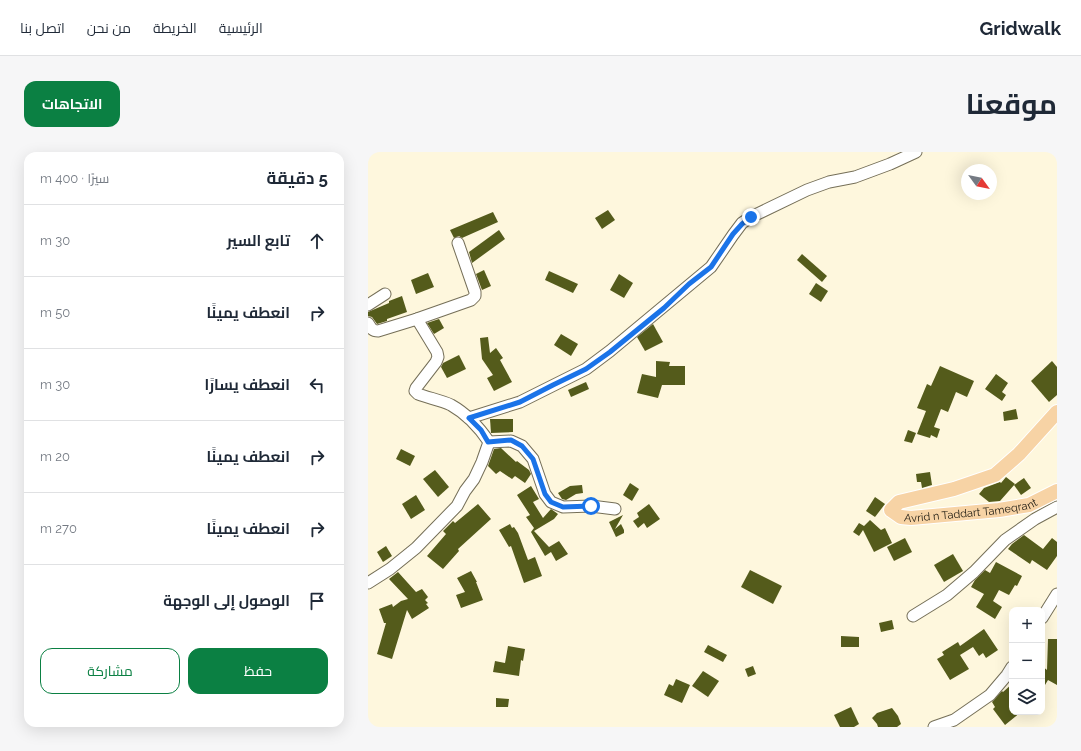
<!DOCTYPE html>
<html lang="ar">
<head>
<meta charset="utf-8">
<style>
  body { margin:0; font-family:Raleway,Cairo,sans-serif; background:#f6f6f7; color:#1f2937; direction:rtl }
  .controls { position:absolute; right:12px; bottom:12px; display:grid; overflow:hidden; border-radius:8px; box-shadow:0 4px 16px #0002 }
  .controls button { width:36px; height:36px; display:grid; place-items:center; padding:0; border:0; border-bottom:1px solid #e0e1e3; background:#fff; color:#1f2937; font:20px sans-serif }
  .compass { position:absolute; left:593px; top:12px; width:36px; height:36px; border-radius:50%; background:#fff; box-shadow:0 4px 16px #0002; rotate:123deg }
  .stop { position:absolute; width:12px; height:12px; margin:-9px; border:3px solid #1a73e8; border-radius:50%; background:#fff }
  .stop.end { background:#1a73e8; border-color:#fff; box-shadow:0 1px 4px #0008 }
  .list { margin:0; padding:0; list-style:none }
  h2 { display:flex; justify-content:space-between; align-items:center; height:52px; margin:0; padding:0 16px; font-size:17px }
  h2 small { font-size:13px; font-weight:400; color:#747a83 }
  .list li { display:grid; grid-template-columns:26px 1fr auto; gap:12px; align-items:center; box-sizing:border-box; height:72px; padding:0 16px; border-top:1px solid #e0e1e3 }
  .list b { display:block; font-size:15px; white-space:nowrap }
  .list em { font-size:13px; font-style:normal; color:#747a83 }
  .actions { display:flex; gap:8px; padding:12px 16px }
  .actions a { flex:1; padding:9px 0; border:1px solid #0b8043; border-radius:12px; text-align:center; font-size:14px; color:#0b8043 }
  .actions .main { background:#0b8043; color:#fff }
  .icon { flex:none; width:22px; height:22px; fill:none; stroke:currentColor; stroke-width:2; stroke-linecap:round; stroke-linejoin:round }
  .map { position:relative; flex:none; width:689px; height:575px; overflow:hidden; direction:ltr; border-radius:12px }
  header { display:flex; align-items:center; gap:24px; box-sizing:border-box; height:56px; padding:0 20px; background:#fff; border-bottom:1px solid #e0e1e3 }
  header strong { font-size:19px }
  nav { display:flex; gap:22px; margin-inline-start:auto; font-size:14px }
  .intro { display:flex; align-items:center; justify-content:space-between; box-sizing:border-box; height:96px; padding:0 24px }
  h1 { margin:0; font-size:28px }
  .button { padding:10px 18px; border-radius:12px; background:#0b8043; color:#fff; font-size:14px; font-weight:700 }
  main { display:flex; gap:24px; padding:0 24px }
  aside { flex:1; background:#fff; border-radius:12px; box-shadow:0 4px 16px #0002 }
  .map>svg:first-child { display:block }
  .building { fill:#545b1b }
  .lines { fill:none; stroke-linecap:round; stroke-linejoin:round }
  .minor-casing { stroke:#756f58; stroke-width:13 }
  .major-casing { stroke:#fff; stroke-width:16 }
  .minor { stroke:#fff; stroke-width:11 }
  .major { stroke:#f7d3a5; stroke-width:14 }
  .route { stroke:#1a73e8; stroke-width:5 }
  .labels { text-anchor:middle; dominant-baseline:central; stroke-width:4; stroke-linejoin:round; paint-order:stroke }
  .street-label { font-size:11px; fill:#1b180f; stroke:#fff }
</style>
</head>
<body>
<header>
<strong>Gridwalk</strong>
<nav><a>الرئيسية</a><a>الخريطة</a><a>من نحن</a><a>اتصل بنا</a></nav>
</header>
<div class="intro"><h1>موقعنا</h1><a class="button">الاتجاهات</a></div>
<main>
<div class="map">
<svg width="689" height="575" viewBox="0 0 689 575">
  <rect width="100%" height="100%" fill="#fef7dd"/>
  <!-- building -->
  <g class="building">
    <polygon points="240,58 247,68 234,77 227,66"/>
    <polygon points="125,60 130,70 94,86 91,84 86,86 82,78"/>
    <polygon points="131,78 137,87 104,111 101,100"/>
    <polygon points="434,102 459,124 454,130 429,108"/>
    <polygon points="116,118 123,134 114,138 108,122"/>
    <polygon points="181,119 210,132 205,141 177,128"/>
    <polygon points="60,121 66,135 48,142 43,128"/>
    <polygon points="251,122 265,131 256,146 242,138"/>
    <polygon points="448,131 460,139 453,150 441,142"/>
    <polygon points="34,144 39,160 19,167 19,169 9,172 4,165 0,164 0,160 21,151 21,149"/>
    <polygon points="71,167 76,176 66,182 59,171"/>
    <polygon points="285,172 295,190 277,199 269,185"/>
    <polygon points="193,182 210,192 203,204 186,193"/>
    <polygon points="120,185 122,201 128,196 135,206 132,208 144,230 126,239 119,226 125,223 114,207 112,186"/>
    <polygon points="91,203 98,217 79,226 73,215 75,211"/>
    <polygon points="288,209 302,210 301,214 317,214 317,233 294,233 290,246 269,241 274,222 288,225"/>
    <polygon points="684,209 689,215 689,243 681,250 663,229"/>
    <polygon points="572,214 606,229 599,245 588,240 580,260 573,257 566,275 572,277 569,286 563,283 562,286 549,282 558,259 549,256 559,232 563,234"/>
    <polygon points="628,222 640,231 634,240 638,243 634,249 617,237"/>
    <polygon points="218,230 221,237 203,245 200,238"/>
    <polygon points="648,257 650,267 636,269 635,260"/>
    <polygon points="122,267 145,267 145,280 123,281"/>
    <polygon points="540,278 548,281 544,291 536,289"/>
    <polygon points="133,296 148,310 149,309 161,318 163,322 157,331 147,324 144,327 132,319 128,322 120,314 126,297"/>
    <polygon points="33,297 47,304 42,314 28,307"/>
    <polygon points="67,318 81,335 70,345 55,327"/>
    <polygon points="562,320 564,333 554,336 553,330 549,330 548,322"/>
    <polygon points="638,325 647,332 632,349 621,350 611,342 616,336 632,330 633,331"/>
    <polygon points="656,326 663,336 653,343 646,333"/>
    <polygon points="262,331 271,337 264,349 255,343"/>
    <polygon points="214,333 215,341 208,342 198,348 194,347 190,341 202,334"/>
    <polygon points="163,334 171,347 165,350 175,366 183,357 190,362 186,367 166,379 181,395 191,389 200,402 188,409 183,400 177,404 163,380 166,376 158,365 162,363 149,343"/>
    <polygon points="48,343 57,358 43,367 34,352"/>
    <polygon points="507,345 517,352 507,365 498,359"/>
    <polygon points="110,352 123,367 90,397 91,399 75,417 59,404 78,382 75,379 85,369 87,371"/>
    <polygon points="281,352 292,367 279,376 276,371 270,376 265,369 271,365 269,361"/>
    <polygon points="255,363 247,377 253,372 256,378 256,381 248,385 241,370"/>
    <polygon points="502,368 513,378 517,376 524,391 506,400 495,378 491,384 485,380 491,371 496,374"/>
    <polygon points="142,372 144,376 146,375 150,381 160,408 167,405 174,424 156,431 143,394 141,395 131,378"/>
    <polygon points="656,383 675,397 684,386 689,390 689,404 679,418 664,408 662,412 640,397 644,392"/>
    <polygon points="537,386 544,400 526,409 519,395"/>
    <polygon points="18,394 24,404 15,410 9,400"/>
    <polygon points="585,402 595,419 576,430 566,413"/>
    <polygon points="628,410 654,424 649,434 647,433 641,443 631,438 625,449 634,455 627,467 608,455 616,442 603,435 607,428 617,418 622,421"/>
    <polygon points="382,418 414,434 405,452 373,435"/>
    <polygon points="103,419 109,430 108,430 115,448 93,456 88,443 97,440 89,426"/>
    <polygon points="30,420 48,440 54,437 60,445 57,448 60,451 58,452 61,456 44,467 39,458 24,507 9,502 18,471 16,471 11,457 24,452 25,455 33,449 40,447 21,427"/>
    <polygon points="524,468 526,477 513,480 511,471"/>
    <polygon points="616,477 630,498 618,506 615,501 611,504 605,495 592,503 601,517 582,528 569,507 576,503 574,500 590,490 592,494"/>
    <polygon points="473,484 491,485 491,495 473,495"/>
    <polygon points="680,487 689,487 689,533 680,528 674,538 674,514 679,518"/>
    <polygon points="340,493 359,503 355,510 336,500"/>
    <polygon points="140,494 157,497 155,509 153,508 151,524 125,520 127,509 137,511"/>
    <polygon points="385,514 388,522 380,525 377,517"/>
    <polygon points="335,519 351,529 340,545 324,534"/>
    <polygon points="308,527 322,533 314,551 296,543 301,532 305,534"/>
    <polygon points="644,532 644,560 653,560 637,573 625,557 627,555 624,550 634,539 635,540"/>
    <polygon points="128,546 141,547 140,555 128,555"/>
    <polygon points="483,555 491,572 486,575 472,575 466,563"/>
    <polygon points="524,556 530,564 533,572 529,575 510,575 509,572 504,566 509,561"/>
  </g>
  <g class="lines">
    <defs>
      <g id="minor">
        <polyline points="0,153 17,142"/>
        <path d="M0 171C3 176 4 179 10 179L49 167 103 148 107 144V140L90 91"/>
        <polyline points="101,266 152,250 218,217 242,199 343,115 365,83 374,71 383,65 439,38 461,30 487,25 522,12 548,0"/>
        <polyline points="121,290 143,289 154,294 165,307 177,342 183,350 195,355 223,354 247,357"/>
        <path d="M0 431 22 417 48 396 89 354 97 339 106 327 114 310 121 290C111 275 99 262 83 253 73 248 60 246 50 242L47 239 48 236 68 210 70 205 69 200 49 167"/>
        <polyline points="545,464 579,443 606,420 637,388 667,367 689,355"/>
        <polyline points="674,466 689,442"/>
        <polyline points="566,575 586,568 622,543 639,523 644,515"/>
      </g>
      <g id="major">
        <path id="s1" d="M689 260 651 302 627 323 586 337 531 350 523 358 533 365 543 366 631 358 661 353 689 339"/>
      </g>
    </defs>
    <!-- minor casing -->
    <use href="#minor" class="minor-casing"/>
    <!-- major casing -->
    <use href="#major" class="major-casing"/>
    <!-- minor -->
    <use href="#minor" class="minor"/>
    <!-- major -->
    <use href="#major" class="major"/>
  </g>
  <g class="lines">
    <!-- route -->
    <polyline class="route" points="223,354 195,355 183,350 177,342 165,307 154,294 143,288 120,290 113,278 101,266 152,250 185,233 218,217 242,200 296,156 321,132 343,115 365,82 374,72 383,65"/>
  </g>
  <g class="labels">
    <!-- street labels -->
    <g class="street-label">
      <text stroke="none"><textPath href="#s1" startOffset="282">Avrid n Taddart Tameqrant</textPath></text>
    </g>
  </g>
</svg>
<div class="controls">
<button>+</button>
<button>−</button>
<button><svg class="icon" aria-label="layers" viewBox="0 0 24 24"><path d="M12 4l9 5-9 5-9-5zM3 14l9 5 9-5"/></svg></button>
</div>
<svg class="compass" viewBox="-18 -18 36 36"><path d="M0-13l5 13h-10z" fill="#e53935"/><path d="M0 13l5-13h-10z" fill="#747a83"/></svg>
<div class="stop" style="left:223px;top:354px"></div>
<div class="stop end" style="left:383px;top:65px"></div>
</div>
<aside>
<h2>5 دقيقة<small>سيرًا · 400 m</small></h2>
<ul class="list">
<li><svg class="icon" aria-label="ahead" viewBox="0 0 24 24"><path d="M12 20V5M6 11l6-6 6 6"/></svg><div><b>تابع السير</b></div><em>30 m</em></li>
<li><svg class="icon" aria-label="right" viewBox="0 0 24 24"><path d="M7 20v-9h11M14 6l5 5-5 5"/></svg><div><b>انعطف يمينًا</b></div><em>50 m</em></li>
<li><svg class="icon" aria-label="left" viewBox="0 0 24 24"><path d="M17 20v-9H6M10 6l-5 5 5 5"/></svg><div><b>انعطف يسارًا</b></div><em>30 m</em></li>
<li><svg class="icon" aria-label="right" viewBox="0 0 24 24"><path d="M7 20v-9h11M14 6l5 5-5 5"/></svg><div><b>انعطف يمينًا</b></div><em>20 m</em></li>
<li><svg class="icon" aria-label="right" viewBox="0 0 24 24"><path d="M7 20v-9h11M14 6l5 5-5 5"/></svg><div><b>انعطف يمينًا</b></div><em>270 m</em></li>
<li><svg class="icon" aria-label="arrive" viewBox="0 0 24 24"><path d="M6 21V4h12l-3 4 3 4H6"/></svg><div><b>الوصول إلى الوجهة</b></div></li>
</ul>
<div class="actions"><a class="main">حفظ</a><a>مشاركة</a></div>
</aside>
</main>
</body>
</html>
